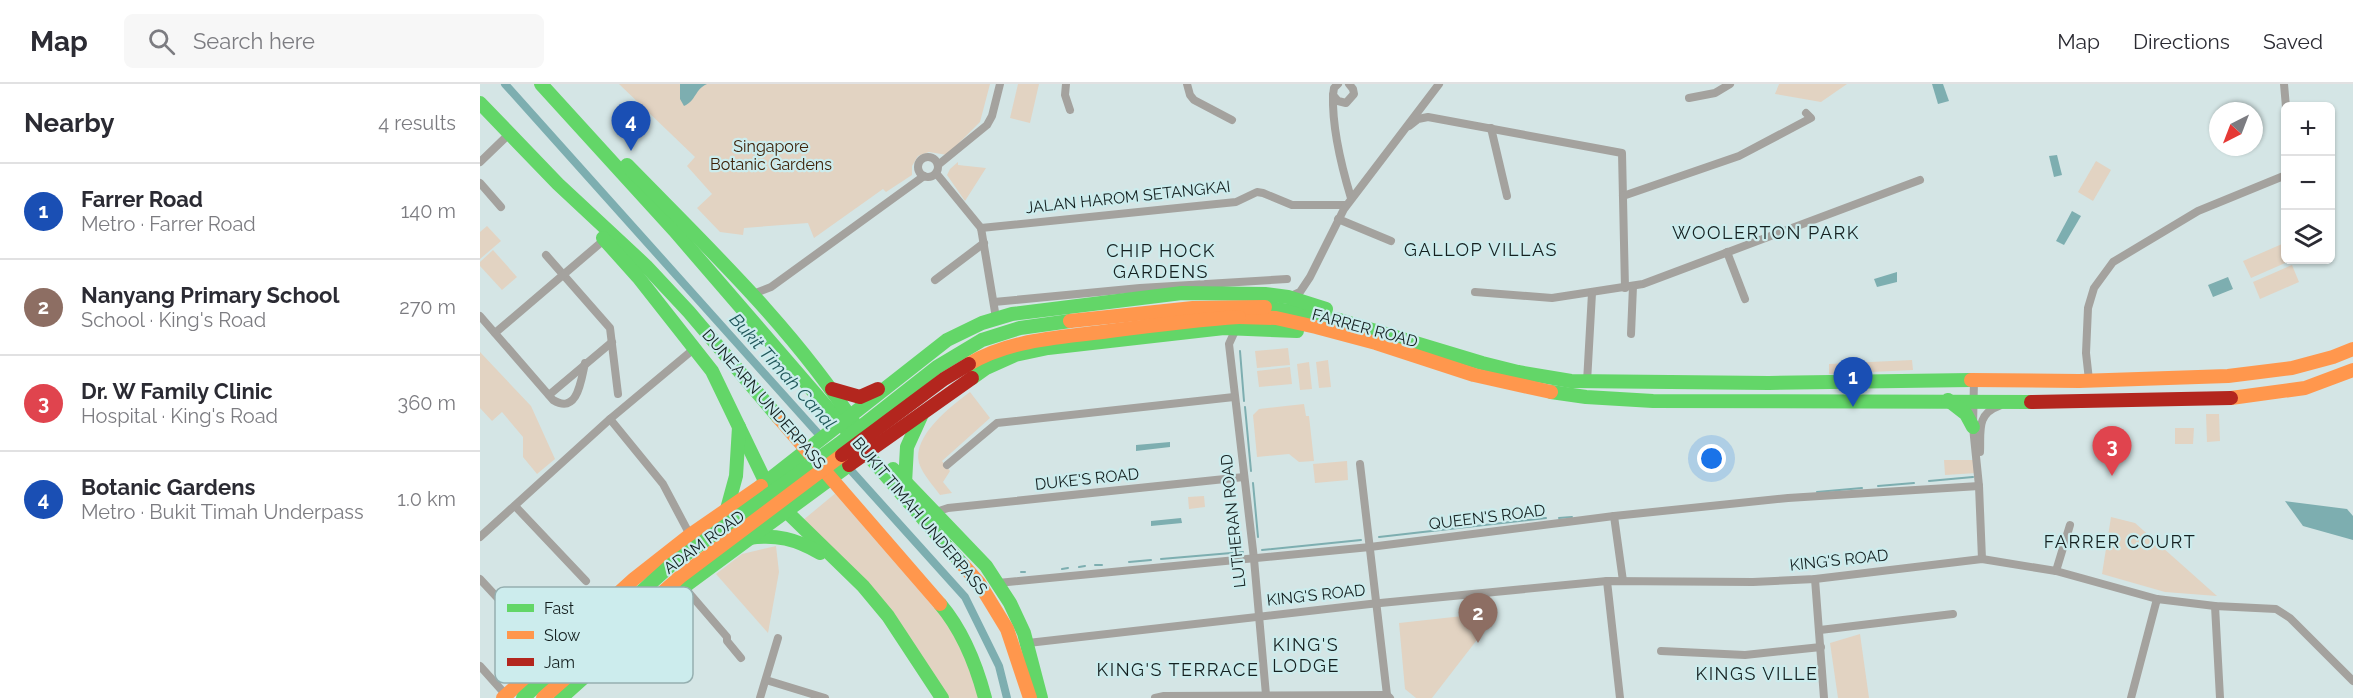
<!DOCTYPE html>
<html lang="en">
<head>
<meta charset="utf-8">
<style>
  body { margin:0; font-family:Raleway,sans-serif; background:#f7f7f7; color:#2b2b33 }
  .controls { position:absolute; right:18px; top:18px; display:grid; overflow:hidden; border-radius:9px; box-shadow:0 2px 4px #0004 }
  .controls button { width:54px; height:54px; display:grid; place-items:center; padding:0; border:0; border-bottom:2px solid #e1e1e2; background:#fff; color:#2b2b33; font:30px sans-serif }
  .compass { position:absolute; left:1729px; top:18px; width:54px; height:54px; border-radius:50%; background:#fff; box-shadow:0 2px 4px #0004; rotate:222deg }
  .you { position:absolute; left:1232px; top:375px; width:21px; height:21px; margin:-15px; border:4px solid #fff; border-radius:50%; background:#1a73e8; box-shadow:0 0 0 9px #1a73e833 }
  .badge { display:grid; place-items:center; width:39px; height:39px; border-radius:50%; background:#586666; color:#fff; font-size:20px; font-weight:700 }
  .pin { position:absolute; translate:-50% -50px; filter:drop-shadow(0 2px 3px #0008) }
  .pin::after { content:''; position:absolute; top:32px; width:21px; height:18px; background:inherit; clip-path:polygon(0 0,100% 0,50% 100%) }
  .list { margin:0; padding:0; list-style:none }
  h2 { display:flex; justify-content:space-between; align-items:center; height:78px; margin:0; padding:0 24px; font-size:26px }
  h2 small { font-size:20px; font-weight:400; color:#7c7c81 }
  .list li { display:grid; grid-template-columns:39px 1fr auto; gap:18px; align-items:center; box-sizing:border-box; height:96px; padding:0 24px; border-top:2px solid #e1e1e2 }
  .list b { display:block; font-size:22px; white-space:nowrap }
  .list p { margin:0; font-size:20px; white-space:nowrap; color:#7c7c81 }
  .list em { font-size:20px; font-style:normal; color:#7c7c81 }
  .icon { flex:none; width:33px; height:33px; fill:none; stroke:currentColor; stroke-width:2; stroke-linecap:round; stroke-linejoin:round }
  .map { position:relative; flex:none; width:1873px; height:614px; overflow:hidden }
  header { display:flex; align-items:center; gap:36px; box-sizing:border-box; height:84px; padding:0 30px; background:#fff; border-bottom:2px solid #e1e1e2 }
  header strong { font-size:28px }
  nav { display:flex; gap:33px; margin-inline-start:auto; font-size:21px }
  .search { width:420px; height:54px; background:#f7f7f7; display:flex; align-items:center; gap:15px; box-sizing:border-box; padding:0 21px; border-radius:9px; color:#7c7c81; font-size:22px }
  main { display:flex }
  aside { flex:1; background:#fff }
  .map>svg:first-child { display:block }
  .green { fill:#e2d3c2 }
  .water { fill:#7daeb0 }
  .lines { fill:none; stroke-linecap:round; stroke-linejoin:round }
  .stream { stroke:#7daeb0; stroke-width:2 }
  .canal { stroke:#7daeb0; stroke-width:8 }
  .street { stroke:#a4a29e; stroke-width:8 }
  .fast { stroke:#63d668; stroke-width:14 }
  .slow { stroke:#ff974d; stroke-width:14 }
  .jam { stroke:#b3261e; stroke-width:14 }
  .fast-bridge { stroke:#63d668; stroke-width:14 }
  .slow-bridge { stroke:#ff974d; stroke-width:14 }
  .jam-bridge { stroke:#b3261e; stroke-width:14 }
  .labels { text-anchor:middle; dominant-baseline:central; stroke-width:4.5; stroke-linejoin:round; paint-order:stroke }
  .park-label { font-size:16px; fill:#3d2108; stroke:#cceced }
  .street-label { font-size:16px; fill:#152121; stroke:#cceced }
  .neighbourhood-label { font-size:18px; letter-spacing:1.5px; fill:#152121; stroke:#cceced }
  .water-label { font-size:18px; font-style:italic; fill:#22585b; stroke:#cceced }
  .key { fill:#cceced; stroke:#95afb0; stroke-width:1.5 }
  .key-label { font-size:16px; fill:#152121 }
</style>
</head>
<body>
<header>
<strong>Map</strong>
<div class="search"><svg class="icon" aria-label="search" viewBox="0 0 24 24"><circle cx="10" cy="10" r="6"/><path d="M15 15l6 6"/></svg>Search here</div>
<nav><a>Map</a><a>Directions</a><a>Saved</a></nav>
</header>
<main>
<aside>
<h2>Nearby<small>4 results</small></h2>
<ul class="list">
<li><span class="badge" style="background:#1a4fb4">1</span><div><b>Farrer Road</b><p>Metro · Farrer Road</p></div><em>140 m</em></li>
<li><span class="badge" style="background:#8d6e63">2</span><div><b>Nanyang Primary School</b><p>School · King's Road</p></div><em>270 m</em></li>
<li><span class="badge" style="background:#e0444e">3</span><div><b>Dr. W Family Clinic</b><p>Hospital · King's Road</p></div><em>360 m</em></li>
<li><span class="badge" style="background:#1a4fb4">4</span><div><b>Botanic Gardens</b><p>Metro · Bukit Timah Underpass</p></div><em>1.0 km</em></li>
</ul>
</aside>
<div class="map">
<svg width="1873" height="614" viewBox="0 0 1873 614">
  <rect width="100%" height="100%" fill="#d4e5e5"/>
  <!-- green -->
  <g class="green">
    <polygon points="139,0 510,0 500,38 467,71 449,68 438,72 432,82 432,91 406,108 403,105 334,154 328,139 264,144 263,151 240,148 217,124 232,110 207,82 215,73"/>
    <polygon points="538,0 559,0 550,39 530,34"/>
    <polygon points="1299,0 1367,0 1341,18 1295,10"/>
    <polygon points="1616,77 1631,86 1613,117 1598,108"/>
    <polygon points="478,78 478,81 506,84 485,117 467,91 470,85"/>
    <polygon points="7,142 21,157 0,175 0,148"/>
    <polygon points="1802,160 1806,176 1810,177 1771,194 1763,177"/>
    <polygon points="13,166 37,193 22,206 0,182 0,178"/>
    <polygon points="1812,181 1819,198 1780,215 1773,198"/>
    <polygon points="808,264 810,281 777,284 775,267"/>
    <polygon points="0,268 51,322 75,375 57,390 43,373 43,353 22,328 12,337 0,324"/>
    <polygon points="848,276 851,303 839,304 836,278"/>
    <polygon points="1432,276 1433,286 1349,290 1349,280"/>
    <polygon points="829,278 832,305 820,306 817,280"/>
    <polygon points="810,283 812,300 779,303 777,287"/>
    <path d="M490 308 510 334 462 377 470 387 463 398 472 409 460 411C453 401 443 391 439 379 432 352 471 322 490 308Z"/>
    <polygon points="824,320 826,332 829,332 834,377 819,378 809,370 777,373 773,331 779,325"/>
    <polygon points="1726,330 1739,330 1740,357 1727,358"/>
    <polygon points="1695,344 1714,344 1713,360 1695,360"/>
    <polygon points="1464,376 1494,376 1497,389 1465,391"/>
    <polygon points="867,377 868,396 835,399 833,380"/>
    <polygon points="357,408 462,530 487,574 499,614 467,614 322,437"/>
    <polygon points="724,412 725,423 709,425 708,413"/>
    <polygon points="1631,433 1655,439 1737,512 1685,508 1622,490"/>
    <polygon points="296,462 299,488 288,549 236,490 262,470"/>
    <polygon points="1010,529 1013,535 952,614 936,614 925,605 919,539"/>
    <polygon points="1380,550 1389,614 1358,614 1350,559"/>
  </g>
  <!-- water -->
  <g class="water">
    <path d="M200 0H227C215 5 216 17 204 22L200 15Z"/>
    <polygon points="1452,0 1463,0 1469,17 1458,20"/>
    <polygon points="1577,71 1582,91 1574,93 1569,72"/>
    <polygon points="1592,127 1601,132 1584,161 1576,157"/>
    <polygon points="1417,188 1417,198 1397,203 1394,195"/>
    <polygon points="1748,193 1753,205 1733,213 1728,201"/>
    <polygon points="690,358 690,363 656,367 656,361"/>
    <polygon points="1805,417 1867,425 1873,432 1873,456 1823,442"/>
    <polygon points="701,434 702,439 671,442 671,437"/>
  </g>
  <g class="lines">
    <!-- stream -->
    <g class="stream">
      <polyline points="760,267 764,317"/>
      <polyline points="765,323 771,387"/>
      <polyline points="1449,397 1493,393"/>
      <polyline points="773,399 778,453"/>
      <polyline points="1398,402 1434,399"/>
      <polyline points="1337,408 1382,404"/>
      <polyline points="1079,434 1092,433"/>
      <polyline points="899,453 1066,434"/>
      <polyline points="782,466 881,456"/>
      <polyline points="681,475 763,468"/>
      <polyline points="649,478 671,476"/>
      <polyline points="615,481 622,481"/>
      <polyline points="599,483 605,482"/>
      <polyline points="582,485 588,484"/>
      <polyline points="541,488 545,488"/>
    </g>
    <!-- canal -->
    <g class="canal">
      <polyline points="25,0 343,355"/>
      <polyline points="367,382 485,513 519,582 527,614"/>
    </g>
    <!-- street -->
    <g class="street">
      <polyline points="586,0 585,11 590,26"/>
      <polyline points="707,0 710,11 714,16 752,36"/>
      <polyline points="858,0 854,4 853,11 858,17 866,19 874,10 873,5 869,0"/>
      <polyline points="1804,0 1806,23"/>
      <path d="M853 11C852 45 861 81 871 114"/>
      <polyline points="1209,14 1235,9 1250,0"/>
      <polyline points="929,42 938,35 948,33 1142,69 1145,204"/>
      <polyline points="1011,44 1027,112"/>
      <circle cx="448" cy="83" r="10"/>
      <polyline points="0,78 26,53"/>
      <polyline points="458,81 507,41 512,32 520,0"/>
      <polyline points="456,89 501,144 516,234"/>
      <polyline points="0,99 21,123"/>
      <polyline points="1143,112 1259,72 1331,34 1326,29"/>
      <polyline points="858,135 911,157"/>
      <polyline points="501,144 756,118 777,108 783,109 812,121 866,121"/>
      <polyline points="1247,168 1265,215"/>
      <polyline points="66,171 130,244 138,310"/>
      <polyline points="455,196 504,159"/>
      <polyline points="995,208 1072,214 1163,200 1440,96"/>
      <polyline points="273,210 291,203 444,92"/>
      <polyline points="809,213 820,208 830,193 864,125 959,0"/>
      <polyline points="514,218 660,204 807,195"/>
      <path d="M0 232 73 316C98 331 101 296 105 279"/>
      <polyline points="760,245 754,249 749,260 774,475 786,611"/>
      <polyline points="15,249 124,156"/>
      <polyline points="1151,250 1153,202"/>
      <polyline points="1494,296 1493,343 1499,402 1502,475"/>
      <polyline points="1609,296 1606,269 1608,224 1614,204 1633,178 1718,127 1806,91"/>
      <polyline points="1107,298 1112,209"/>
      <polyline points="69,311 132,258"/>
      <polyline points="130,335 183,400 210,451"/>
      <path d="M1500 368C1501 348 1496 330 1519 322"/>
      <polyline points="880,380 907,611"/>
      <polyline points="467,381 517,339 754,313"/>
      <polyline points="35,422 106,497"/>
      <polyline points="453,429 468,424 764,393"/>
      <polyline points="1134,432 1143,497"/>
      <polyline points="0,453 130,335 215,264"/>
      <polyline points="1576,487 1590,441"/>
      <polyline points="0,495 52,551"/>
      <polyline points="1335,495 1344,614"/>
      <polyline points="1127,497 1140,614"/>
      <polyline points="518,499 890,463 1134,432 1308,414 1499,402"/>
      <polyline points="204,503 247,553 247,557 261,574"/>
      <polyline points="1735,522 1740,614"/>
      <polyline points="1340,546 1473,530"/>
      <polyline points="548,559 890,520 1127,497 1273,498 1335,495 1502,475 1576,487 1677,515 1735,522 1796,525 1810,534 1873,597"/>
      <polyline points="1181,567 1265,571 1341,563"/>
      <polyline points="0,582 26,611"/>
      <polyline points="286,596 345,614"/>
      <polyline points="280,614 298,554"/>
      <polyline points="675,614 684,612 907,611 910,614"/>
      <polyline points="1651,614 1677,515"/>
    </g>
    <!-- fast -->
    <g class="fast">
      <polyline points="61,0 194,146 483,481"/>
      <polyline points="0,19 78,100 166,182 209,228 298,333"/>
      <path d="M147 81C228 164 313 244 376 342"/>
      <polyline points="123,154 158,193 232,287 286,399 306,427 383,502 408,532 462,614"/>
      <polyline points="785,223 859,236 1002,279 1038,288 1091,297 1289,299 1491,296"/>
      <polyline points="492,294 506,284 535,271 568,264 744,244 817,247"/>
      <polyline points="1071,308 1106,313 1173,317 1551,318"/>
      <polyline points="1468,316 1486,330 1493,343"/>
      <polyline points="413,385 506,482 530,519 544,549 561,614"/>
      <polyline points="425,399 427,363 442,330"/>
      <polyline points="281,402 467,256 502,239 532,230 702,209 785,210 808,213 846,225"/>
      <polyline points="247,425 256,392 259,343"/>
      <path d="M269 454C296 450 316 455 340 469"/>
      <path d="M460 520C483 547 496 580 505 614"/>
      <polyline points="81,614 209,499 369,381"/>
    </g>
    <!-- slow -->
    <g class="slow">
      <polyline points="759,233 796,234 836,243 896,259 994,291 1071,308"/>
      <polyline points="1491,296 1599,297 1748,292 1812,284 1853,273 1873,265"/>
      <polyline points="1751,314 1825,304 1873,286"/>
      <polyline points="298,333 460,520"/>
      <polyline points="483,481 499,499 527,545 550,614"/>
      <polyline points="23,614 154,495 210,451 281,402"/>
    </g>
    <!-- jam -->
    <g class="jam">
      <polyline points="352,305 380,313 398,305"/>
      <polyline points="1551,318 1751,314"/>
      <polyline points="369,381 492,294"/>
    </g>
    <!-- fast-bridge -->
    <polyline class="fast-bridge" points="43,614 191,481 359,360 457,283 502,256 540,244 590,237"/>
    <!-- slow-bridge -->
    <g class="slow-bridge">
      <polyline points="590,237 713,224 785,223"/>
      <path d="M489 280C529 256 576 254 622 248 668 242 713 236 759 233"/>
      <polyline points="63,614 200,493 362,371"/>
    </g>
    <!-- jam-bridge -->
    <polyline class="jam-bridge" points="362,371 464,295 489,280"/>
  </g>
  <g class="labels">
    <!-- park labels -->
    <g class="park-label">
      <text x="291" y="62">Singapore<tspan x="291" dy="18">Botanic Gardens</tspan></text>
    </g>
    <!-- street labels -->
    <g class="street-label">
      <text transform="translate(648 113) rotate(-6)">JALAN HAROM SETANGKAI</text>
      <text transform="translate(885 244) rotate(15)">FARRER ROAD</text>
      <text transform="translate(284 315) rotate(49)">DUNEARN UNDERPASS</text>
      <text transform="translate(607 395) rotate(-6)">DUKE'S ROAD</text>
      <text transform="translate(440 432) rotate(50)">BUKIT TIMAH UNDERPASS</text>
      <text transform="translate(1007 433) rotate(-7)">QUEEN'S ROAD</text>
      <text transform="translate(753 437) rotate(-96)">LUTHERAN ROAD</text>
      <text transform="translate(224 458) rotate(-36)">ADAM ROAD</text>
      <text transform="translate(1359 476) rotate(-6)">KING'S ROAD</text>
      <text transform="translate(836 511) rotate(-6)">KING'S ROAD</text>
    </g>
    <!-- neighbourhood labels -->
    <g class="neighbourhood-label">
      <text x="1286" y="148">WOOLERTON PARK</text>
      <text x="1001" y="165">GALLOP VILLAS</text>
      <text x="681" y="166">CHIP HOCK<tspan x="681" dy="21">GARDENS</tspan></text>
      <text x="1640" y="457">FARRER COURT</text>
      <text x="826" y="560">KING'S<tspan x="826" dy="21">LODGE</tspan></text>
      <text x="698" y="585">KING'S TERRACE</text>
      <text x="1277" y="589">KINGS VILLE</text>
    </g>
    <!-- water labels -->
    <g class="water-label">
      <text transform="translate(303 287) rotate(48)">Bukit Timah Canal</text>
    </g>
  </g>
  <!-- legend -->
  <rect x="15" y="503" width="198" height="96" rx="9" class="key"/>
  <rect x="27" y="520" width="27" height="8" fill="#63d668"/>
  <rect x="27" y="547" width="27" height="8" fill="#ff974d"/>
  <rect x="27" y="574" width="27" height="8" fill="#b3261e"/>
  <g class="key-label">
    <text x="64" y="530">Fast</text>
    <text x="64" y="557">Slow</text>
    <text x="64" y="584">Jam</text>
  </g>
</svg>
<div class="controls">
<button>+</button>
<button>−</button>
<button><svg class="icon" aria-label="layers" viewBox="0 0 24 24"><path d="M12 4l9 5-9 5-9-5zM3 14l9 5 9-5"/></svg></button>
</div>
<svg class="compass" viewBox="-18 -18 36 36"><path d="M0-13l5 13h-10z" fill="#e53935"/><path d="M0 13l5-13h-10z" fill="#7c7c81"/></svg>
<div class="you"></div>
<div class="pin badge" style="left:1373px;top:323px;background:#1a4fb4">1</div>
<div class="pin badge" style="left:998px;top:559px;background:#8d6e63">2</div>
<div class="pin badge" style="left:1632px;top:392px;background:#e0444e">3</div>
<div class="pin badge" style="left:151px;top:67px;background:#1a4fb4">4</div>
</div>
</main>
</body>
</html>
